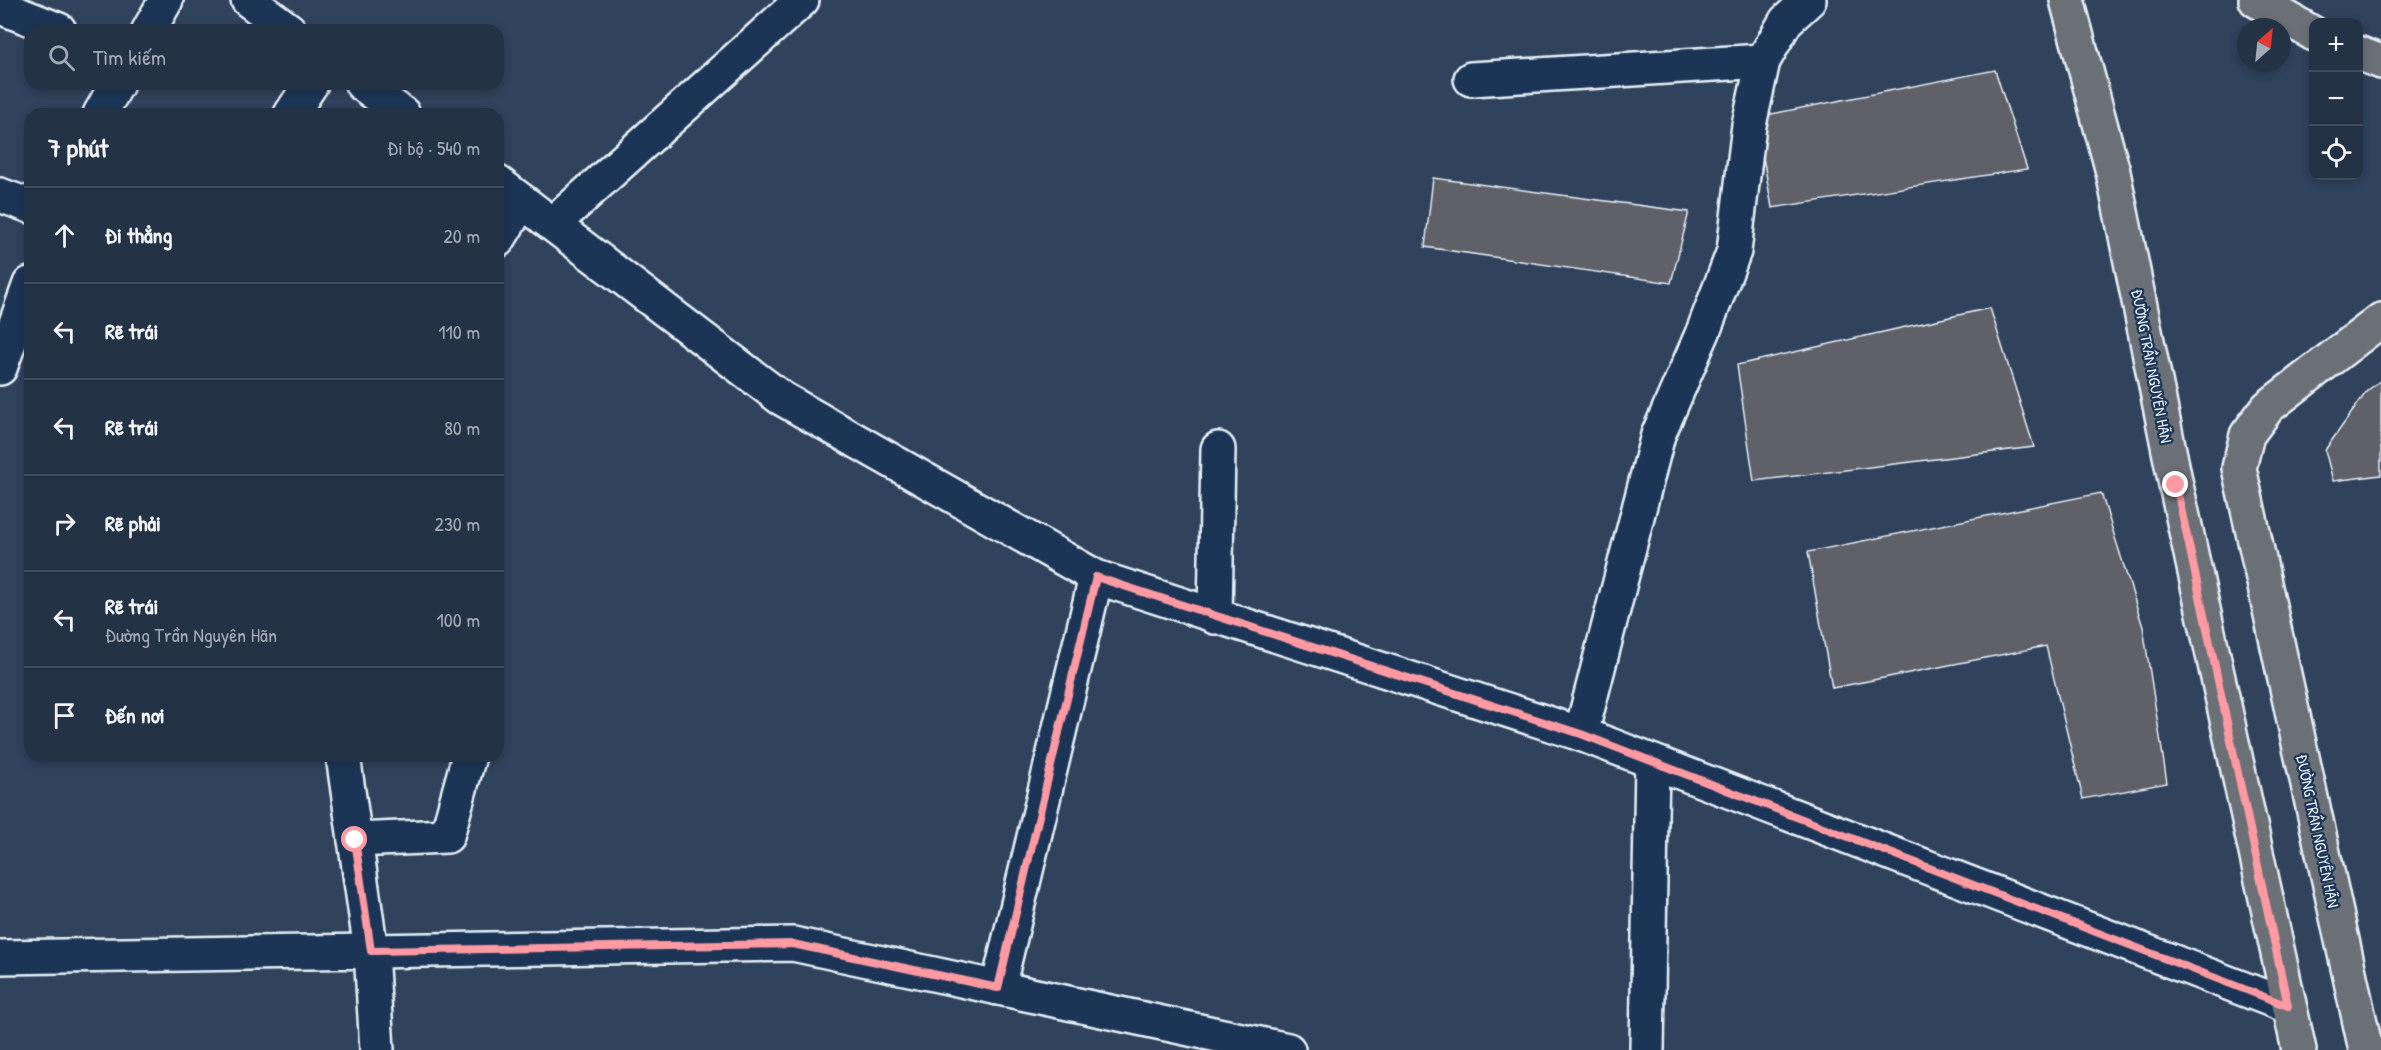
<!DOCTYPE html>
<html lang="vi">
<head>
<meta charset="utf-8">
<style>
  body { margin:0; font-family:"Patrick Hand",sans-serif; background:#2c3a4c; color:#f1f3f6 }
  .controls { position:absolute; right:18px; top:18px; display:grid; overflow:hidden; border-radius:12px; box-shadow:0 3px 9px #0003 }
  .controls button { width:54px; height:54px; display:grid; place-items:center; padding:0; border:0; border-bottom:2px solid #414d5e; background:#243245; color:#f1f3f6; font:30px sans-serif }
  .compass { position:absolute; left:2237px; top:18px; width:54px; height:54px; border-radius:50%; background:#243245; box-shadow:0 3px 9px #0003; rotate:27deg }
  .stop { position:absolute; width:18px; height:18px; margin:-14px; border:4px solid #ff9aa2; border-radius:50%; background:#fff }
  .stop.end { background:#ff9aa2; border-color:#fff; box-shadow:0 2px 6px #0008 }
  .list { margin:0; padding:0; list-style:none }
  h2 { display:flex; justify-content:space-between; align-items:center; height:78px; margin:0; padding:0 24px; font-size:26px }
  h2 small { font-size:20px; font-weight:400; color:#a3aab3 }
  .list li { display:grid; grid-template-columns:39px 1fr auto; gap:18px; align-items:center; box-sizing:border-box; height:96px; padding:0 24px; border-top:2px solid #414d5e }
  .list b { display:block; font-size:22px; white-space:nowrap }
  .list p { margin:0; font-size:20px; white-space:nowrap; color:#a3aab3 }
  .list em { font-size:20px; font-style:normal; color:#a3aab3 }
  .icon { flex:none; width:33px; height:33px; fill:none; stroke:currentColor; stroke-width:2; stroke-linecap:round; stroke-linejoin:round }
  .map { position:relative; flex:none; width:2381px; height:1050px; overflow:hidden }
  .search { position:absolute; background:#243245; box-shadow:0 3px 9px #0003; left:24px; top:24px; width:480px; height:66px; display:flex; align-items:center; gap:15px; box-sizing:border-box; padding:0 21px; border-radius:18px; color:#a3aab3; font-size:22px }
  .panel { position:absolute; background:#243245; box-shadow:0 3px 9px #0003; left:24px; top:108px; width:480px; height:654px; border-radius:18px }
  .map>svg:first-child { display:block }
  .building { fill:#5e6068; stroke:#e8f1f8; stroke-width:1.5 }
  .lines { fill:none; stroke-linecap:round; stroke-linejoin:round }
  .minor-casing { stroke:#e8f1f8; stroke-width:38 }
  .primary-casing { stroke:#e8f1f8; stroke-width:38 }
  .trunk-casing { stroke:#e8f1f8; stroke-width:38 }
  .minor { stroke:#1d3557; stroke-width:33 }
  .primary { stroke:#6b6f75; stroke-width:33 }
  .trunk { stroke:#6b6f75; stroke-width:33 }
  .route { stroke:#ff9aa2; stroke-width:8 }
  .labels { text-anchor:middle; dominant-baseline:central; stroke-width:4.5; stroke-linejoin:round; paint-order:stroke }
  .street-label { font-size:16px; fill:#e8f1f8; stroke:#1d3557 }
</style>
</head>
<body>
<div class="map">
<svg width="2381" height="1050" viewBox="0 0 2381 1050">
  <rect width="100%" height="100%" fill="#30425c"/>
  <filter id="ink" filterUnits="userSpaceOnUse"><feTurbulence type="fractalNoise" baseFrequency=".0167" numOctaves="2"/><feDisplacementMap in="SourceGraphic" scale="12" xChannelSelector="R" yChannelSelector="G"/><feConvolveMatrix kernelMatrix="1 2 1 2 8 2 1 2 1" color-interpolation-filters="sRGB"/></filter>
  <g filter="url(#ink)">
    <!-- building -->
    <g class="building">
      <polygon points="1995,70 2027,169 1772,208 1756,117"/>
      <polygon points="1433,178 1689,212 1671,283 1425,247"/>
      <polygon points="1990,308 2034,447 1754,481 1737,365"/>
      <polygon points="2381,380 2381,475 2333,481 2325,450 2367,391"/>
      <polygon points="2101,493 2143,627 2167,783 2083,799 2046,646 1832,688 1808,552"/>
    </g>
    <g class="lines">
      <defs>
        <g id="minor">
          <polyline points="248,0 289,30"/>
          <polyline points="0,7 59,30"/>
          <polyline points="149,30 166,0"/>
          <polyline points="1471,79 1763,61"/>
          <polyline points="362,84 403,114"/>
          <polyline points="100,114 117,84"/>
          <polyline points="291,114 311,84"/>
          <polyline points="498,183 781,398 1096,577 1581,734 2288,1006"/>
          <polyline points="0,195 30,206"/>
          <polyline points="553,224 802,0"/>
          <polyline points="498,240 522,201"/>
          <polyline points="0,368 30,284"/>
          <polyline points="1215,617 1218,449"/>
          <polyline points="1581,734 1658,435 1703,332 1734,251 1749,125 1763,61 1786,21 1809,0"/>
          <polyline points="343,756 371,951 793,944 1288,1050"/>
          <polyline points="355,840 447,836 469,756"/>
          <polyline points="0,957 371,951 377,1050"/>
          <polyline points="998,988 1096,577"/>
          <polyline points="1647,1050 1652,762"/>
        </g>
        <g id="primary">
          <polyline points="2067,0 2113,172 2176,485 2299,1050"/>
          <polyline points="2366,1050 2239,468 2247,435 2268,407 2381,320"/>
        </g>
        <g id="trunk">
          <polyline points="2256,0 2314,34"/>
          <polyline points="2358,53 2381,62"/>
        </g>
      </defs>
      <!-- minor casing -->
      <use href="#minor" class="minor-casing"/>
      <!-- primary casing -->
      <use href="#primary" class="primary-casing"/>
      <!-- trunk casing -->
      <use href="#trunk" class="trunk-casing"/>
      <!-- minor -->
      <use href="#minor" class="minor"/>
      <!-- primary -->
      <use href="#primary" class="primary"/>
      <!-- trunk -->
      <use href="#trunk" class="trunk"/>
    </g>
  </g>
  <g class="lines" filter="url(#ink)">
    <!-- route -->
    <polyline class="route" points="355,840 371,951 793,944 998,988 1096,577 1581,734 2288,1006 2176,485"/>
  </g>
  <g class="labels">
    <!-- street labels -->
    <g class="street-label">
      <text transform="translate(2152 366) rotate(79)">ĐƯỜNG TRẦN NGUYÊN HÃN</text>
      <text transform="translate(2318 831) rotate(78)">ĐƯỜNG TRẦN NGUYÊN HÃN</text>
    </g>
  </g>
</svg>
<div class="controls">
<button>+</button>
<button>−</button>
<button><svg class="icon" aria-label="locate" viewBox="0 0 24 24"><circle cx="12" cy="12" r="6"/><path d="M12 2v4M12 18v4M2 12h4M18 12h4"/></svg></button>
</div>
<svg class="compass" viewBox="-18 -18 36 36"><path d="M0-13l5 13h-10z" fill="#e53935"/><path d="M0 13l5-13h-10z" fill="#a3aab3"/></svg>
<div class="stop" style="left:355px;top:840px"></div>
<div class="stop end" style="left:2176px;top:485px"></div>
<div class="search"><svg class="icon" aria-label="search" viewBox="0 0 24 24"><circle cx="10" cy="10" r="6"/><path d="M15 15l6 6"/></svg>Tìm kiếm</div>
<section class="panel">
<h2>7 phút<small>Đi bộ · 540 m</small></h2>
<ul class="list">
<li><svg class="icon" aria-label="ahead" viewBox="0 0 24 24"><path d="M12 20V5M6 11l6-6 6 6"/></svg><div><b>Đi thẳng</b></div><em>20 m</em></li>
<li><svg class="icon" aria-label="left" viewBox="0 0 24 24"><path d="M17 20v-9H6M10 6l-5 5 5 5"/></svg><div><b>Rẽ trái</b></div><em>110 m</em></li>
<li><svg class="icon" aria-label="left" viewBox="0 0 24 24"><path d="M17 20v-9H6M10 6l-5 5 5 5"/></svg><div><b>Rẽ trái</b></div><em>80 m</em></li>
<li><svg class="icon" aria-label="right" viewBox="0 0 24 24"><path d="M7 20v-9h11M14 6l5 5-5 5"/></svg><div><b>Rẽ phải</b></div><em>230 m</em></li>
<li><svg class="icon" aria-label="left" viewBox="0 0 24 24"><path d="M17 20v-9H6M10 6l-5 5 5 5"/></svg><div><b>Rẽ trái</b><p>Đường Trần Nguyên Hãn</p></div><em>100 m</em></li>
<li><svg class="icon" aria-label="arrive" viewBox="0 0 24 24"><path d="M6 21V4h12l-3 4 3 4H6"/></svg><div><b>Đến nơi</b></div></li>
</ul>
</section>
</div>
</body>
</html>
